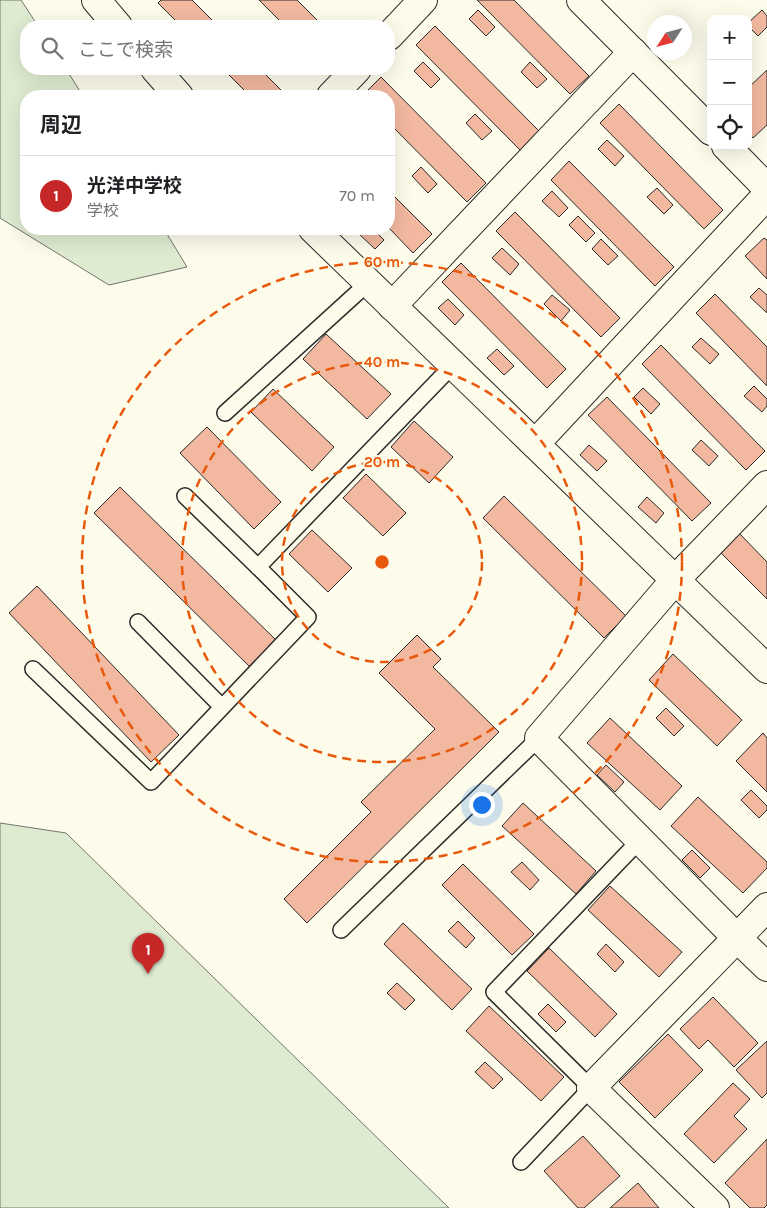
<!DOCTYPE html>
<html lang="ja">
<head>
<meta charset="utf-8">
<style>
  body { margin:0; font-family:Karla,"Noto Sans JP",sans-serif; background:#f2f2f2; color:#202124 }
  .controls { position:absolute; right:15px; top:15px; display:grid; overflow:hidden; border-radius:10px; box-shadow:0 5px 20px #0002 }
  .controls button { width:45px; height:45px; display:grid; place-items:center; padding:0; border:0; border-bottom:1px solid #e0e0e0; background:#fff; color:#202124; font:25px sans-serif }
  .compass { position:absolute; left:647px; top:15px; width:45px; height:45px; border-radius:50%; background:#fff; box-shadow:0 5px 20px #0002; rotate:234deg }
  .you { position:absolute; left:481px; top:804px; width:18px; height:18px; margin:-12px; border:4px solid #fff; border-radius:50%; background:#1a73e8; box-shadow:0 0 0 8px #1a73e833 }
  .badge { display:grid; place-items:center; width:32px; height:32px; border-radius:50%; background:#c62828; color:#fff; font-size:16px; font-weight:700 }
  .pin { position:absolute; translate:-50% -41px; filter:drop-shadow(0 1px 2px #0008) }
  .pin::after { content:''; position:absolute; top:26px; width:18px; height:15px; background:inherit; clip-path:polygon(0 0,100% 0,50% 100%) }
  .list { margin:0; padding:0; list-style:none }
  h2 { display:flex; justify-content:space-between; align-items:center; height:65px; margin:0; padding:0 20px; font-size:21px }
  h2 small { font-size:16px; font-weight:400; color:#757577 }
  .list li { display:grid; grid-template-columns:32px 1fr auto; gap:15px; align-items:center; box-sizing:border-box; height:80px; padding:0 20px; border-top:1px solid #e0e0e0 }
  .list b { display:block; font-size:19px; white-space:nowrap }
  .list p { margin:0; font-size:16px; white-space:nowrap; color:#757577 }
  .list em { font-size:16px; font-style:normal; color:#757577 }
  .icon { flex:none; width:28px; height:28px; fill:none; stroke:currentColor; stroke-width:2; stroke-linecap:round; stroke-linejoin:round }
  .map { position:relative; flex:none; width:767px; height:1208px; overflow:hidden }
  .search { position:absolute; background:#fff; box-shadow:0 5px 20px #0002; left:20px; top:20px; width:375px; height:55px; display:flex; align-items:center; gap:12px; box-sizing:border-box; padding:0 18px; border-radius:20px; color:#757577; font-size:19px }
  .panel { position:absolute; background:#fff; box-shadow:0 5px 20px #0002; left:20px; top:90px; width:375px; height:145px; border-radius:20px }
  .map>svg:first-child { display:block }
  .green { fill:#deebd1; stroke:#74746e }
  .building { fill:#f2b8a0; stroke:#2b2b2b }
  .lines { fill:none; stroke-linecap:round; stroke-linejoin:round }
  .service-casing { stroke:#2b2b2b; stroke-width:18 }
  .minor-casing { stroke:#2b2b2b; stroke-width:30 }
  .tertiary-casing { stroke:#2b2b2b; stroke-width:30 }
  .service { stroke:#fdfbea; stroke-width:15 }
  .minor { stroke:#fdfbea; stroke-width:28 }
  .tertiary { stroke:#fdfbea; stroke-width:28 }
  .ring { fill:none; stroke:#e8590c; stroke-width:2.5; stroke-dasharray:9 6 }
  .centre { fill:#e8590c; stroke:#fdfbea; stroke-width:2.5 }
  .ring-label { font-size:15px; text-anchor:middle; font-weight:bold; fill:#e8590c; stroke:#fdfbea; stroke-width:4; stroke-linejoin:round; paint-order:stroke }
</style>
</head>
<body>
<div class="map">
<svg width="767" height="1208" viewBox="0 0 767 1208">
  <rect width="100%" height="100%" fill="#fdfbea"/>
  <!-- green -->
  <g class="green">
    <polygon points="0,0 21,0 38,26 26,26 26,69 66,69 83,96 26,96 26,229 164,229 187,267 109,285 0,218"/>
    <polygon points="0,823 66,833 449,1208 0,1208"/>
  </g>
  <!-- building -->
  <g class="building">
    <polygon points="161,0 192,0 218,26 181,26 158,3"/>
    <polygon points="259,0 297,0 323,26 285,26"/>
    <polygon points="477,0 514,0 589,76 570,94"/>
    <polygon points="478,10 495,27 486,36 469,19"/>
    <polygon points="762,10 767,16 767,27 758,36 748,26 748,23"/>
    <polygon points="435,26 540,132 521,151 416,45"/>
    <polygon points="423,62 440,79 431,88 414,71"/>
    <polygon points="530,62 547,79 537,88 521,72"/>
    <polygon points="223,69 260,69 281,90 275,96 250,96"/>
    <polygon points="767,70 767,125 753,138 748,132 748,88"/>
    <polygon points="381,77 486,183 467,202 389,123 389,96 362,96"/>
    <polygon points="619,104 723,210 704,229 600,123"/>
    <polygon points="475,114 492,131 482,140 466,123"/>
    <polygon points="607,140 624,156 615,166 598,149"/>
    <polygon points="569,161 674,267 655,286 551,180"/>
    <polygon points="421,167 437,184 428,193 412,176"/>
    <polygon points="657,188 673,205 664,214 647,197"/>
    <polygon points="389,191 432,234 413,253 389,228"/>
    <polygon points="552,191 568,208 559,217 542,201"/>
    <polygon points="515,212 620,318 601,337 496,231"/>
    <polygon points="578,216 595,233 586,242 569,225"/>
    <polygon points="362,229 373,229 384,240 375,249 358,233"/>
    <polygon points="764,238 767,240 767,279 745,256"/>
    <polygon points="601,239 618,256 608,265 592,249"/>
    <polygon points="502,248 519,264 510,275 492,258"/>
    <polygon points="461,263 566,369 547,388 442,282"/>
    <polygon points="759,288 767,295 767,313 750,297"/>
    <polygon points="715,294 767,347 767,386 696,313"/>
    <polygon points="552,295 570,310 561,321 544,304"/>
    <polygon points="448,299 464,315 455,325 438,308"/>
    <polygon points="326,334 391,394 367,419 303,359"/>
    <polygon points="701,338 719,354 710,364 692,347"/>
    <polygon points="661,345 765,451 746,470 642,364"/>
    <polygon points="497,349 514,366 504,375 487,358"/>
    <polygon points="754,386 767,399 767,406 762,412 744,396"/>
    <polygon points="643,388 660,404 651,414 634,397"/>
    <polygon points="273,389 334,447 312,471 251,412"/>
    <polygon points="607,397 711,503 692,521 588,415"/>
    <polygon points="414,421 453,457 429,483 391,447"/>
    <polygon points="207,427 281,502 254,529 180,453"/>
    <polygon points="701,440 718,456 709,466 692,450"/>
    <polygon points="589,445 607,461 597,471 580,455"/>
    <polygon points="366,474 406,513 383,536 343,498"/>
    <polygon points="120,487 278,642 252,669 94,513"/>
    <polygon points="504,496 626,616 604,638 483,518"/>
    <polygon points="647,497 664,513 656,523 638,507"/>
    <polygon points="312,530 352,568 328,592 289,554"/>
    <polygon points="738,532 767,562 767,599 719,551"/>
    <polygon points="37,586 179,735 151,762 9,613"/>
    <polygon points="417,635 441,659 433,667 499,732 307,923 284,899 371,812 361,802 435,729 379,673"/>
    <polygon points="673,654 742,720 717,746 649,680"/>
    <polygon points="666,708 684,726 674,736 656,718"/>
    <polygon points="610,718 682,786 660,810 587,743"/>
    <polygon points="763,733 767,738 767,792 736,761"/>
    <polygon points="606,765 624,782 615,792 597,775"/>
    <polygon points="751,790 767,806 767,810 759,818 741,800"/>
    <polygon points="698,797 767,862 767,868 743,893 671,826"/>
    <polygon points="523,803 596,871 576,894 502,826"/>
    <polygon points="692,850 710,868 700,878 682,860"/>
    <polygon points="522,862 539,880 530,890 511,872"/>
    <polygon points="463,864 534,934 512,955 442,885"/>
    <polygon points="610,886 682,952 659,977 588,910"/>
    <polygon points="458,921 475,938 466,948 448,931"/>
    <polygon points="403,923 472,989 452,1010 384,944"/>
    <polygon points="606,944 624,962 615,972 597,954"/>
    <polygon points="549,948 617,1014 595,1037 527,971"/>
    <polygon points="397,983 415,1000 405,1010 387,993"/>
    <polygon points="713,997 758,1043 734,1067 708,1040 699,1049 680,1029"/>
    <polygon points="548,1004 566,1022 556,1032 538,1014"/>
    <polygon points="489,1006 564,1077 541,1101 466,1031"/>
    <polygon points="668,1034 703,1070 655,1118 619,1082"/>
    <polygon points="767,1041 767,1093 762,1098 736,1070"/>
    <polygon points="485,1062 503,1079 493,1089 475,1072"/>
    <polygon points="733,1083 750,1099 734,1116 747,1129 714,1163 684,1134"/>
    <polygon points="583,1136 620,1176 584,1208 578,1208 544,1171"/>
    <polygon points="767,1139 767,1205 764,1208 750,1208 725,1183"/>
    <polygon points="638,1183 659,1208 610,1208"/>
  </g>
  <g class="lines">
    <defs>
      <g id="service">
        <polyline points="225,413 368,283"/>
        <polyline points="185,496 258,567"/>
        <polyline points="138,622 222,707"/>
        <polyline points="33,669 151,782 308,617 258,567 453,365"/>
        <polyline points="341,930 539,738"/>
        <polyline points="521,1162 591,1088 494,992 640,840"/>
      </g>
      <g id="minor">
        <polyline points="581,0 711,131"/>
        <polyline points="389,36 423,0"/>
        <polyline points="331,96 357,69"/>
        <polyline points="726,146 767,188"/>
        <polyline points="392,306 633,52"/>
        <polyline points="535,444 767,195"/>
        <polyline points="767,485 675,580 539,738 737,938 767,967"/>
        <polyline points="715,1208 591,1088 767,907"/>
      </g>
      <g id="tertiary">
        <polyline points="96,0 118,26"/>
        <polyline points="155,69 179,96"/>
        <polyline points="313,229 767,669"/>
      </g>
    </defs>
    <!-- service casing -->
    <use href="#service" class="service-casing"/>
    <!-- minor casing -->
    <use href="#minor" class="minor-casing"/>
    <!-- tertiary casing -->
    <use href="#tertiary" class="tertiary-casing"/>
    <!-- service -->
    <use href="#service" class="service"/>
    <!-- minor -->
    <use href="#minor" class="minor"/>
    <!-- tertiary -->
    <use href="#tertiary" class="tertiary"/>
  </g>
  <!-- distance rings -->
  <g class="ring">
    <circle cx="382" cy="562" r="100"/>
    <circle cx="382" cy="562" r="200"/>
    <circle cx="382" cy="562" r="300"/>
  </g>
  <circle cx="382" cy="562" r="8" class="centre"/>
  <g class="ring-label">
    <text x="382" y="267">60 m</text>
    <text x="382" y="367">40 m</text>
    <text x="382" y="467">20 m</text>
  </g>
</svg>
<div class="controls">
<button>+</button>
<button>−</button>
<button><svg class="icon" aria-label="locate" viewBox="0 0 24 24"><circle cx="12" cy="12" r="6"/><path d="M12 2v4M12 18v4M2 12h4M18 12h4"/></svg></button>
</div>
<svg class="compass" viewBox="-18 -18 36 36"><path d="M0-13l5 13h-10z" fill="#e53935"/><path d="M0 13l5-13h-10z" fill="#757577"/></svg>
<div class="you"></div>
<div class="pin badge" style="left:148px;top:974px">1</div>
<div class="search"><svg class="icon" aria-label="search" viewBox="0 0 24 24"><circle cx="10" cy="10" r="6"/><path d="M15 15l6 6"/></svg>ここで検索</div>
<section class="panel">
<h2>周辺<small></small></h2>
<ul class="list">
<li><span class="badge">1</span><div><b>光洋中学校</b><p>学校</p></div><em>70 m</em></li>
</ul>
</section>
</div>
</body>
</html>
